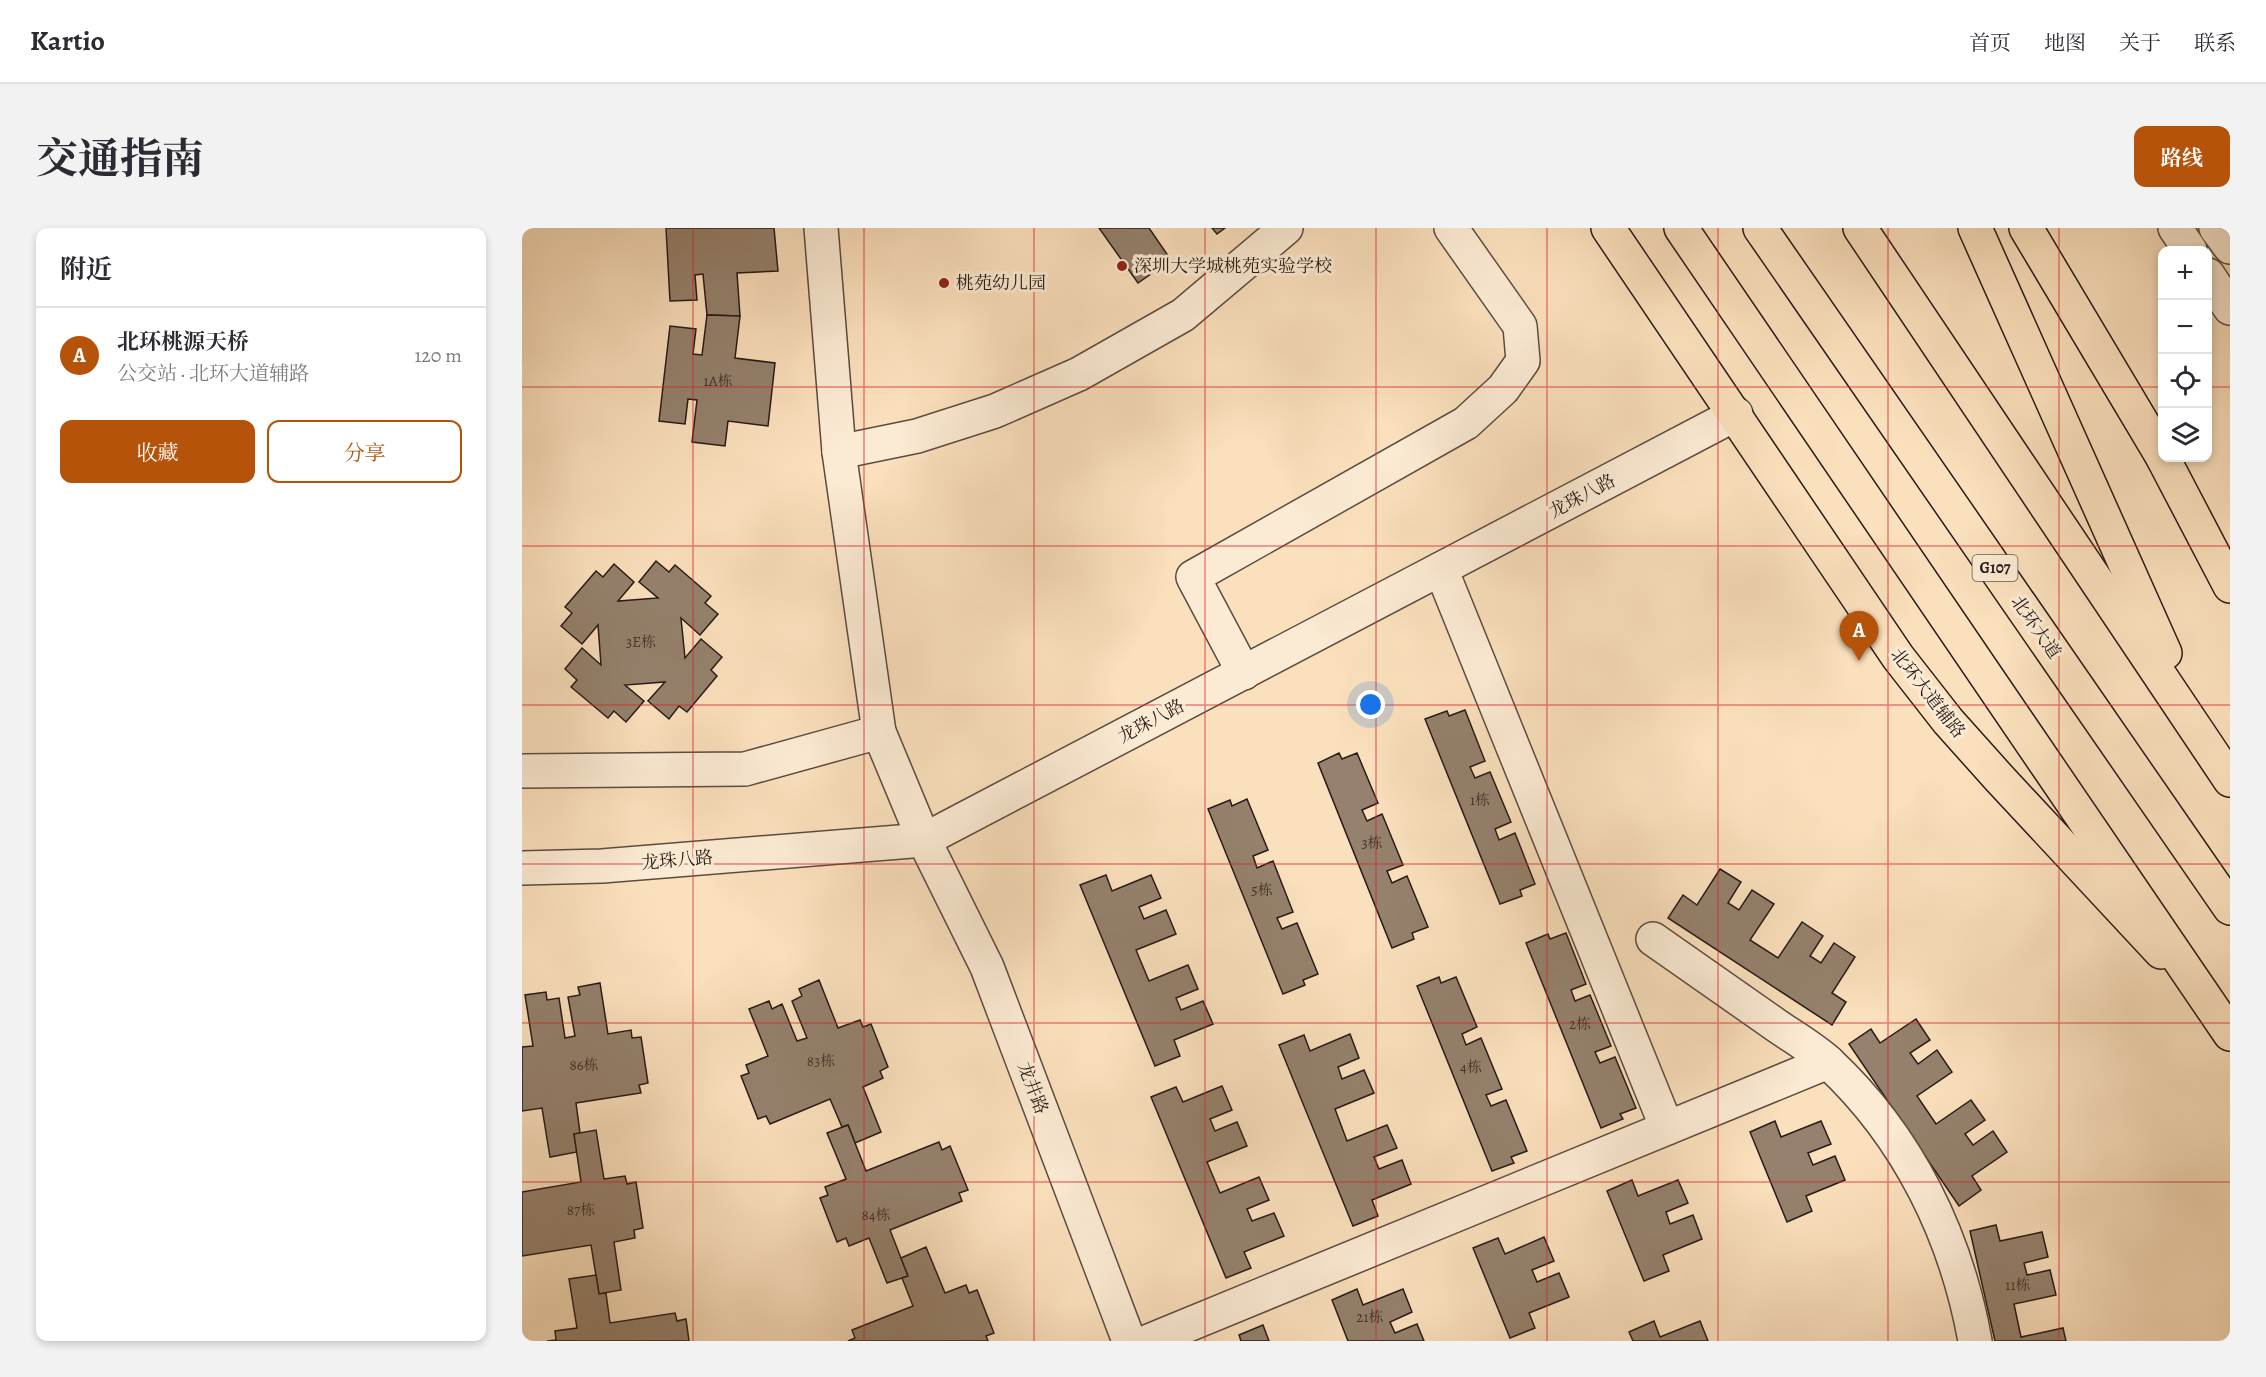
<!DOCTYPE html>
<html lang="zh">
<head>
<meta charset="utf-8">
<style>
  body { margin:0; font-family:Alegreya,"Noto Serif SC",serif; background:#f2f2f3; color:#2b2b33 }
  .controls { position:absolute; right:18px; top:18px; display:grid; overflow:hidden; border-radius:12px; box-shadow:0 3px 9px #0003 }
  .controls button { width:54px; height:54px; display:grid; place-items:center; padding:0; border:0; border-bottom:2px solid #e1e1e2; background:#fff; color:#2b2b33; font:30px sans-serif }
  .you { position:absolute; left:849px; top:477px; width:21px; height:21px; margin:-15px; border:4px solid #fff; border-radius:50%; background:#1a73e8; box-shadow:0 0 0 9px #1a73e833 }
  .badge { display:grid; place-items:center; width:39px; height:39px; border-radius:50%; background:#b45309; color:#fff; font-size:20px; font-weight:700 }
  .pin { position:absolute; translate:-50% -50px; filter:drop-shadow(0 2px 3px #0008) }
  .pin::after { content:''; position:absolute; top:32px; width:21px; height:18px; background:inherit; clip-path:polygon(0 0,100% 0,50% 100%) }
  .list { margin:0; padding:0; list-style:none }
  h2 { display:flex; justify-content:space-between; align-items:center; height:78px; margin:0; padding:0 24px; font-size:26px }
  h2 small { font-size:20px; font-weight:400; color:#7c7c81 }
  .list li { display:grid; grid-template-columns:39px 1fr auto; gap:18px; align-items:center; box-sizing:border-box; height:96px; padding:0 24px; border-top:2px solid #e1e1e2 }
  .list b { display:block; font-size:22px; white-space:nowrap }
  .list p { margin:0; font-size:20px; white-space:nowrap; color:#7c7c81 }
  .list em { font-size:20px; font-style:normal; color:#7c7c81 }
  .actions { display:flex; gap:12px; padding:18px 24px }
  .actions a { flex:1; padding:14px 0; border:2px solid #b45309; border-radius:12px; text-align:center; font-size:21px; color:#b45309 }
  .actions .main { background:#b45309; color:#fff }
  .icon { flex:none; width:33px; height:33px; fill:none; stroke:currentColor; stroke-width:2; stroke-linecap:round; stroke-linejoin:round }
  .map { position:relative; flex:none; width:1708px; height:1113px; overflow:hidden; border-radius:12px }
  header { display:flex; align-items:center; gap:36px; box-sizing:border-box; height:84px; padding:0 30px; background:#fff; border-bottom:2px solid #e1e1e2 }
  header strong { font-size:28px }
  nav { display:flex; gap:33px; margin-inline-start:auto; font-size:21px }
  .intro { display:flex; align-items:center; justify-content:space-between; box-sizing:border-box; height:144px; padding:0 36px }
  h1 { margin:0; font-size:42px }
  .button { padding:15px 27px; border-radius:12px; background:#b45309; color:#fff; font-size:21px; font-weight:700 }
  main { display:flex; gap:36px; padding:0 36px }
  aside { flex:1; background:#fff; border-radius:12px; box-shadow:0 3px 9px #0003 }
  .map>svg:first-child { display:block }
  .building { fill:#95816d; stroke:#261b17; stroke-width:1.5 }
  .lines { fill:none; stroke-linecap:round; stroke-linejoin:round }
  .minor-casing { stroke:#5b4c40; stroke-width:36 }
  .major-casing { stroke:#261b17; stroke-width:36 }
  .highway-casing { stroke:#261b17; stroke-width:36 }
  .minor { stroke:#fcebd4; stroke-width:33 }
  .major { stroke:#fbe0bd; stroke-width:33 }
  .highway { stroke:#fbe0bd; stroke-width:33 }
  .grid { fill:none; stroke:#d62828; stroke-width:1.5; stroke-opacity:0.55 }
  .poi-dot { fill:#8f2418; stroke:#fcebd4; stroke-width:2 }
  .labels { text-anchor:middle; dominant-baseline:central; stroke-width:6; stroke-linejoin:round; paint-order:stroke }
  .number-label { font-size:15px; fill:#42342c }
  .shield { fill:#fcebd4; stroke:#665950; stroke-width:1.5 }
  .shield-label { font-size:16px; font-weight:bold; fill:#261b17 }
  .poi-label { font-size:18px; fill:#261b17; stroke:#fcebd4; text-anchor:start }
  .street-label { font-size:18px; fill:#261b17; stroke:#fcebd4 }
</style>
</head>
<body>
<header>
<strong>Kartio</strong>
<nav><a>首页</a><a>地图</a><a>关于</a><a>联系</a></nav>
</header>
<div class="intro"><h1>交通指南</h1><a class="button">路线</a></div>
<main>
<aside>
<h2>附近<small></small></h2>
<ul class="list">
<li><span class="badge">A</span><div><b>北环桃源天桥</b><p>公交站 · 北环大道辅路</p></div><em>120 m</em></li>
</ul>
<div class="actions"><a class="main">收藏</a><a>分享</a></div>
</aside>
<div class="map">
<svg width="1708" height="1113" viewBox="0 0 1708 1113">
  <rect width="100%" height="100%" fill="#fbe0bd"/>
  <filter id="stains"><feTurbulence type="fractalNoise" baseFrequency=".00333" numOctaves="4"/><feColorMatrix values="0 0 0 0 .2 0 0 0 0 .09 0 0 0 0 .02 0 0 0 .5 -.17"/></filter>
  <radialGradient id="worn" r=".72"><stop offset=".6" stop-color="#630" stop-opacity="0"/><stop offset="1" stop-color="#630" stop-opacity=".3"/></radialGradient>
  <!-- building -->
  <g class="building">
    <polygon points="144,0 252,0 256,43 215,45 218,88 185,87 181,46 173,47 175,72 148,73"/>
    <polygon points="577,0 627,0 649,32 616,55"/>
    <polygon points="690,0 703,0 695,6"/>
    <polygon points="185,87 218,88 213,130 253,135 246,198 206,193 203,218 170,214 175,172 166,171 163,196 137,193 148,98 174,101 171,126 180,127"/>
    <polygon points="134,333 147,344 153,337 189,368 183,375 196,386 178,407 159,390 163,430 179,411 200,429 189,442 195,448 165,484 157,478 147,491 126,473 143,454 103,457 122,473 104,494 92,483 86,490 49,459 55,452 43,441 60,420 79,437 76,397 60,416 39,398 50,385 43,379 74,343 81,349 92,336 112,354 96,373 136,370 117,354"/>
    <polygon points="943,482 963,533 948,539 953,550 968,544 989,594 973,601 977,612 993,605 1013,656 998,662 1000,668 978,676 903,491 925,483 927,488"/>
    <polygon points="817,525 820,531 835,525 856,575 840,582 845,593 860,586 881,637 865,643 870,655 885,648 906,699 890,705 892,711 870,720 796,535"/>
    <polygon points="725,571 746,622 731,628 735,640 751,633 771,684 755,690 760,701 775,695 796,746 781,752 783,757 761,766 686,581 708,572 710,578"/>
    <polygon points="1198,641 1219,654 1206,675 1217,682 1230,662 1252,676 1228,712 1256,730 1280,694 1301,708 1288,728 1299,735 1312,715 1333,729 1310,765 1324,774 1310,797 1146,690 1161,667 1175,677"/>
    <polygon points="584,647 590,663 629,647 639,670 617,679 622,691 644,682 654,706 614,722 627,753 666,737 676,761 654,770 659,782 681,773 691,796 652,812 658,828 633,838 558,657"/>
    <polygon points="1044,705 1064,756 1049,762 1053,773 1068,767 1089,818 1073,824 1078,835 1093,829 1114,880 1098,886 1101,891 1079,900 1004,715 1026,706 1028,711"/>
    <polygon points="917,749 919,755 934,749 955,799 940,806 944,817 959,810 980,861 964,867 969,878 984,872 1005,923 989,929 992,935 970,943 895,758"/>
    <polygon points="297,752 316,800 338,792 341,799 349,796 366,839 358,843 361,850 341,859 359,904 333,915 326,897 320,899 308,871 248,896 244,888 236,891 219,848 227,845 224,837 246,828 227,781 247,773 250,781 260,776 275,813 285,810 270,773 280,768 277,761"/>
    <polygon points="78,755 86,806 109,802 110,810 119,809 126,855 117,857 119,865 54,875 58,905 52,906 55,924 28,929 20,880 0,883 0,819 11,818 3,767 24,764 25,772 37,770 43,810 53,808 46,769 58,767 56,759"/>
    <polygon points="1394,791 1408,812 1388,825 1396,836 1415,822 1430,844 1395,868 1414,896 1449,872 1463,892 1443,906 1451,917 1471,903 1485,924 1450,948 1459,962 1437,978 1327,816 1349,801 1358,815"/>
    <polygon points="828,806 837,830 816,839 820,851 842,842 852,865 813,881 825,913 865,897 875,920 852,929 857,941 880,932 889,956 850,972 856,988 831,998 757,817 782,807 788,823"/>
    <polygon points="700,858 710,882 688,891 693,903 715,894 725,918 685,934 698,965 737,949 747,972 725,981 730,993 752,985 762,1008 722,1024 729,1040 704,1050 629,869 654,859 661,874"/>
    <polygon points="1253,893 1259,909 1299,893 1309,916 1286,925 1291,937 1313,928 1323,952 1284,968 1290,983 1265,994 1228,904"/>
    <polygon points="326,897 344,943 417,914 420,922 428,918 446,962 437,965 440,973 368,1002 386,1048 365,1055 347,1010 327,1018 324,1010 315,1014 298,970 306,967 303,959 324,951 305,905"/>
    <polygon points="74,902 82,951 103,948 105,956 114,954 121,1000 112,1002 113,1010 92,1014 99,1062 77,1066 69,1017 0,1028 0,964 59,954 52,906"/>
    <polygon points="1110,952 1116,968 1156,952 1166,975 1144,984 1148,996 1171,987 1180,1011 1141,1027 1147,1043 1122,1053 1085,963"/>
    <polygon points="1474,997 1478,1013 1520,1004 1526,1029 1502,1035 1505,1047 1528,1042 1534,1067 1492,1076 1499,1109 1541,1100 1544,1113 1473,1113 1448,1003"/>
    <polygon points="1022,1009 1032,1033 1010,1042 1015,1054 1037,1045 1047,1069 1007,1085 1013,1100 988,1110 951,1020 976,1010 983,1026"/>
    <polygon points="404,1019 423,1065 444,1057 447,1065 455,1062 472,1105 464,1108 466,1113 326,1113 333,1110 330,1102 391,1078 380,1050 386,1048 379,1030"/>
    <polygon points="74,1047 77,1066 84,1065 88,1095 153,1085 155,1093 164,1091 167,1113 25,1113 34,1112 33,1103 55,1100 47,1051"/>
    <polygon points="835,1061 841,1077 881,1061 890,1084 868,1094 873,1105 895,1096 902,1113 826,1113 810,1072"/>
    <polygon points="1132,1093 1138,1109 1178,1093 1186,1113 1111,1113 1107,1104"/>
    <polygon points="741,1097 747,1113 719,1113 717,1107"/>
  </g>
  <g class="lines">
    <defs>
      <g id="minor">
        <polyline points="299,0 317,224 357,504 402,612 465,739 607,1113"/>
        <polyline points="1653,0 1668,22"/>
        <polyline points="1694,0 1708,19"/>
        <polyline points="1686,47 1708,80"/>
        <polyline points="317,224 395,208 473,183 557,146 661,87 764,0"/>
        <polyline points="919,341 1145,900"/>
        <polyline points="722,445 671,349 944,195 981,161 1001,133 998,98 929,0"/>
        <polyline points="0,543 223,541 357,504"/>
        <polyline points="0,640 80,638 402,612 1214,186"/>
        <path d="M1131 711C1171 739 1211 767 1251 795 1269 808 1291 820 1307 835 1386 909 1434 1007 1453 1113"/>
        <polyline points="627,1113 1306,834"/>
      </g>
      <g id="major">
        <polyline points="1086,0 1376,429 1426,493 1477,550 1639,724"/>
        <polyline points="1504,0 1640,228"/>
        <polyline points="1641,230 1708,358"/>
      </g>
      <g id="highway">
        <polyline points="1159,0 1708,806"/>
        <polyline points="1238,0 1708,680"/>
        <polyline points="1338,0 1708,552"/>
        <polyline points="1453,0 1643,425"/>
      </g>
    </defs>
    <!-- minor casing -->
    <use href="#minor" class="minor-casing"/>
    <!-- major casing -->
    <use href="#major" class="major-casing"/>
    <!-- highway casing -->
    <use href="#highway" class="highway-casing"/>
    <!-- minor -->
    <use href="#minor" class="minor"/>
    <!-- major -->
    <use href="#major" class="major"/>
    <!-- highway -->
    <use href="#highway" class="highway"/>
  </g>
  <!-- grid -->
  <path class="grid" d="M171 0V1113M342 0V1113M512 0V1113M683 0V1113M854 0V1113M1025 0V1113M1196 0V1113M1366 0V1113M1537 0V1113M0 159H1640M1686 159H1708M0 318H1708M0 477H1708M0 636H1708M0 795H1708M0 954H1708"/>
  <!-- markers -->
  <g class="poi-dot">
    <circle cx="600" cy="38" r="6"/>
    <circle cx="422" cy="55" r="6"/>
  </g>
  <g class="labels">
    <!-- number labels -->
    <g class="number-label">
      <text x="196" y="153">1A栋</text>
      <text x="119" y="414">3E栋</text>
      <text x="958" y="572">1栋</text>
      <text x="850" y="615">3栋</text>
      <text x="740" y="662">5栋</text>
      <text x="1058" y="796">2栋</text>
      <text x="299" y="833">83栋</text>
      <text x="62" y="837">86栋</text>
      <text x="949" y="839">4栋</text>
      <text x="59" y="982">87栋</text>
      <text x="354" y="987">84栋</text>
      <text x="1496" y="1057">11栋</text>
      <text x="848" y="1089">21栋</text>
    </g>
    <!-- shield labels -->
    <rect class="shield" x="1450.5" y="327" width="45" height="26" rx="4.5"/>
    <g class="shield-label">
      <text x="1473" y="340">G107</text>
    </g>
    <!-- poi labels -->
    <g class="poi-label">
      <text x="612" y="38">深圳大学城桃苑实验学校</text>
      <text x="434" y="55">桃苑幼儿园</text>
    </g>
    <!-- street labels -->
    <g class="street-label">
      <text transform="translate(1060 268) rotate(-28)">龙珠八路</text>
      <text transform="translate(1514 399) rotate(55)">北环大道</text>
      <text transform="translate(1406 465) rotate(52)">北环大道辅路</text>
      <text transform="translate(629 493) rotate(-28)">龙珠八路</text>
      <text transform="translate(155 632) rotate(-5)">龙珠八路</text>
      <text transform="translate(511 860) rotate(69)">龙井路</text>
    </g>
  </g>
  <rect width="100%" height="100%" filter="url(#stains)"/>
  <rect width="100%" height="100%" fill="url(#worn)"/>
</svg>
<div class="controls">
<button>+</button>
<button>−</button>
<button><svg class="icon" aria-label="locate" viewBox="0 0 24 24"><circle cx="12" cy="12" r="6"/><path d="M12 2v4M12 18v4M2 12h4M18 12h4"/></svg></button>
<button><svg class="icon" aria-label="layers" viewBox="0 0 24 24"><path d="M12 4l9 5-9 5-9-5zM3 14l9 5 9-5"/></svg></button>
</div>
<div class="you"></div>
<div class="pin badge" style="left:1337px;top:433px">A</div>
</div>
</main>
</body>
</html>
